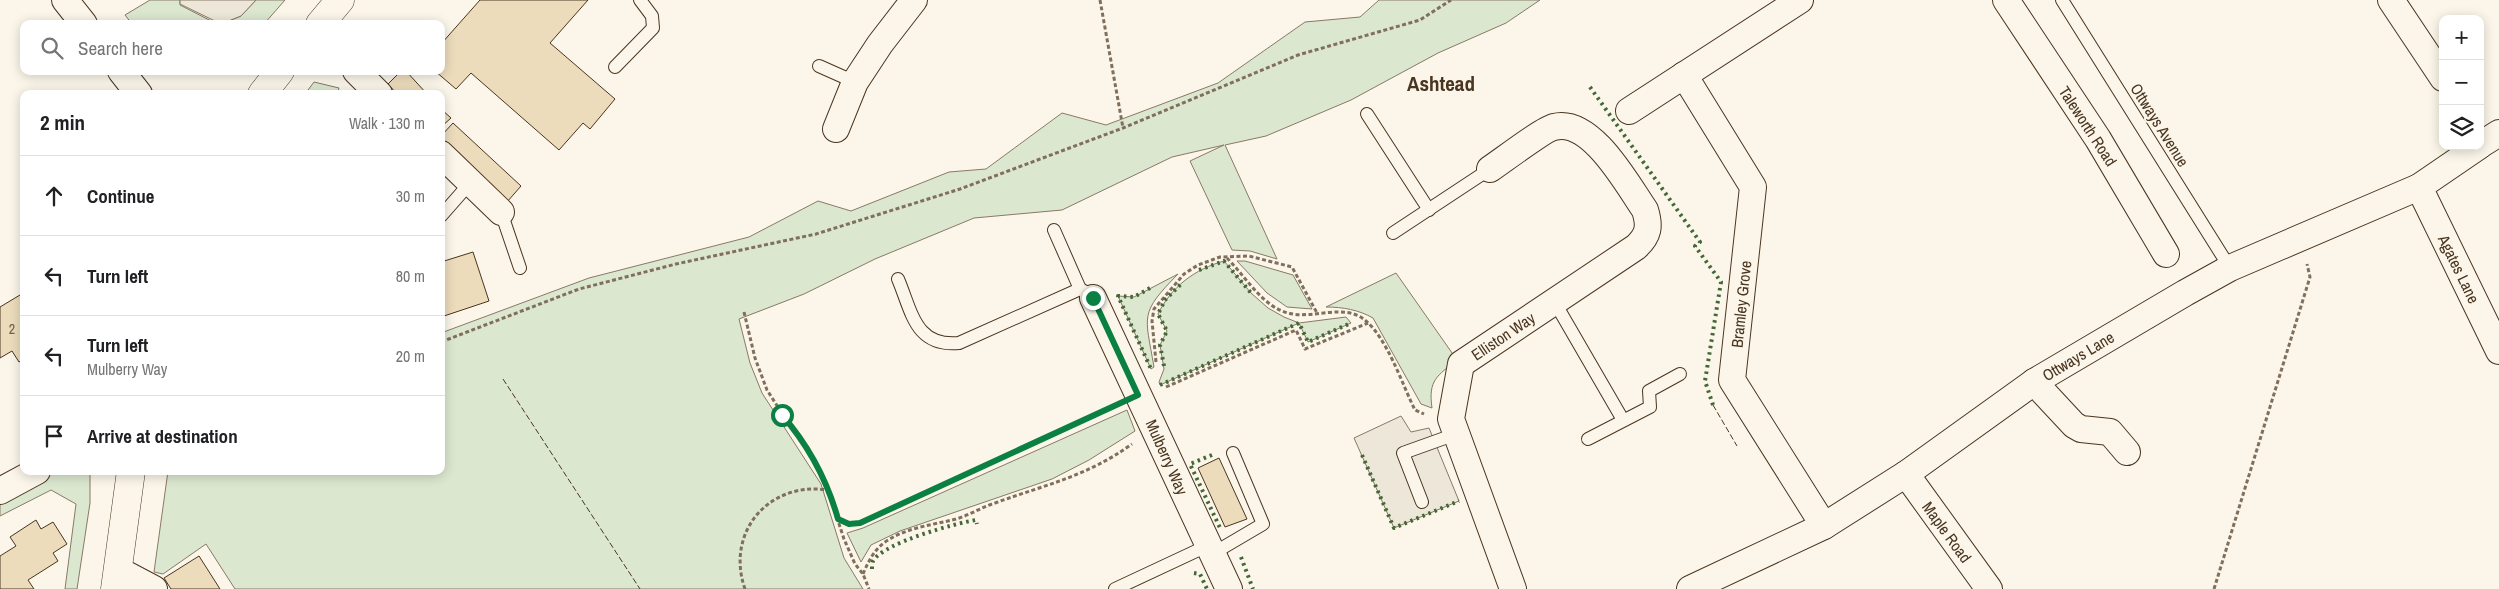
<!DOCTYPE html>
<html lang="en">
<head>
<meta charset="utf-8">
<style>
  body { margin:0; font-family:"Archivo Narrow",sans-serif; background:#f6f6f6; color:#202124 }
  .controls { position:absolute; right:15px; top:15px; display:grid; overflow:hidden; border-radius:10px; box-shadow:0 2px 12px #0003 }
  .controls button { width:45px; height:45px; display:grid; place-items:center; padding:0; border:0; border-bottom:1px solid #e0e0e0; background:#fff; color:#202124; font:25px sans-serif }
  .stop { position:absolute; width:15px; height:15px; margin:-11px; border:4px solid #0b8043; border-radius:50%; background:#fff }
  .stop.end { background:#0b8043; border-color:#fff; box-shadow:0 1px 5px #0008 }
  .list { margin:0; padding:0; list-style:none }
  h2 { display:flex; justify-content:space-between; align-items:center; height:65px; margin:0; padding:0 20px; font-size:21px }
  h2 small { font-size:16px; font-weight:400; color:#757577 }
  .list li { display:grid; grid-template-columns:32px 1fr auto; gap:15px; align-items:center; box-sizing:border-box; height:80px; padding:0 20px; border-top:1px solid #e0e0e0 }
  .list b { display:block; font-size:19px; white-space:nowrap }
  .list p { margin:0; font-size:16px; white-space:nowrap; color:#757577 }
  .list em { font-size:16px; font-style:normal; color:#757577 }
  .icon { flex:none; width:28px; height:28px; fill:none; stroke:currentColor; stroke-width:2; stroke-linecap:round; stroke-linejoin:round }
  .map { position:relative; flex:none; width:2499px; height:589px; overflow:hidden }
  .search { position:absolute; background:#fff; box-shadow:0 2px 12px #0003; left:20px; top:20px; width:425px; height:55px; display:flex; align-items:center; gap:12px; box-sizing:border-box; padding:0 18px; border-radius:10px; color:#757577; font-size:19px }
  .panel { position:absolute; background:#fff; box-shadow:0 2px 12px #0003; left:20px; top:90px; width:425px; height:385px; border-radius:10px }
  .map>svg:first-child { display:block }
  .green { fill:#dce7d0; stroke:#887966 }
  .parking { fill:#ede7d9; stroke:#887966 }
  .building { fill:#ecdcbc; stroke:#4a3520 }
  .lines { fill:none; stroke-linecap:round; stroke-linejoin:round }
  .lane-casing { stroke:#4a3520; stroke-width:14 }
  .street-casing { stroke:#4a3520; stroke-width:28 }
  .highway-casing { stroke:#4a3520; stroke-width:29 }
  .path { stroke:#7f6f5c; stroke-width:3; stroke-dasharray:4 2.5; stroke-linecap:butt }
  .lane { stroke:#fbf6e9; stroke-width:12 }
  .street { stroke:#fbf6e9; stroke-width:26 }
  .highway { stroke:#fbf6e9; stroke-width:28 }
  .hedge { stroke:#436837; stroke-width:4; stroke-dasharray:2.5 4; stroke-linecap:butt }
  .fence { stroke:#4a3520; stroke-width:1; stroke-dasharray:6 2.5; stroke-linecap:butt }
  .route { stroke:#0b8043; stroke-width:6 }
  .labels { text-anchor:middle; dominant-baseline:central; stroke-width:4; stroke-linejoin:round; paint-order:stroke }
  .number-label { font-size:14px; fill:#725f47 }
  .street-label { font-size:16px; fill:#4a3520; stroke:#fbf6e9 }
  .district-label { font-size:21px; font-weight:bold; fill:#4a3520; stroke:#fbf6e9 }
</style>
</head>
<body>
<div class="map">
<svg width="2499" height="589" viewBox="0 0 2499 589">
  <rect width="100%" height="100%" fill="#fbf6e9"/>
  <!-- green -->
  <g class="green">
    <polygon points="150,0 180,0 180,5 217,24 132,24 125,15"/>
    <polygon points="256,0 285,0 264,24 221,24 241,16"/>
    <polygon points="1379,0 1540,0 1506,23 1438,53 1351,100 1266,136 1225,145 1277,259 1250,251 1232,250 1190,161 1224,145 1172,157 1062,210 974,218 875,259 804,294 739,319 750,363 762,393 821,484 844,558 863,589 235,589 206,544 163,574 154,572 168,471 441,471 441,333 589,278 749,237 818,201 851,211 949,172 986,169 1062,113 1106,125 1218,83 1305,22 1360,17"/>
    <polygon points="314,82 339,88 337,94 305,94"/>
    <path d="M1224 261 1251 293 1268 308 1284 317 1299 323 1346 317 1351 323 1308 342 1299 323 1160 385 1159 382 1164 369 1160 345 1167 331 1158 314C1171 287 1195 269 1224 261Z"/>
    <polygon points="1237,261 1245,261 1293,275 1312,309 1287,307 1267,293"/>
    <path d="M1396 273 1457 360C1437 376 1428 380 1432 408L1421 404 1373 318C1359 310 1343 307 1326 307Z"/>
    <path d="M1178 274C1139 314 1145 314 1154 367L1151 369 1118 296 1134 297Z"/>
    <polygon points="1127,410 1135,431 1089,460 1052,479 900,531 871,545 861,562 847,533 863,528"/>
    <polygon points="48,471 90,471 90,503 77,589 65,589 76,504 51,490 0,516 0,500"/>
  </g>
  <!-- parking -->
  <g class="parking">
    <polygon points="180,0 256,0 241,16 221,24 180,4"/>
    <polygon points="1401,416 1411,432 1429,428 1459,501 1394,528 1354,438"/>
  </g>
  <!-- building -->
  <g class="building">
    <polygon points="480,0 588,0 550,43 615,99 590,129 583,123 559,150 471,73 456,89 435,71 441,71 441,44"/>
    <polygon points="401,71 406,71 427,94 397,94 388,84"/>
    <polygon points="441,109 451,118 441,127"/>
    <polygon points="453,123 521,186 507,202 441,141 441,136"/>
    <polygon points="473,252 489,301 441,317 441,262"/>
    <polygon points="20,295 24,301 24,359 19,362 12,351 0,358 0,307"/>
    <polygon points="1219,458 1247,519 1225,527 1198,468"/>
    <polygon points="36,520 41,529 53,522 67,544 53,553 58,561 28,580 34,589 0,589 0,556 16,546 10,537"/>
    <polygon points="199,556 220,589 171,589 164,578"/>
  </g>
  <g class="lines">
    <defs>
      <g id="lane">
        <polyline points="2062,0 2230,268"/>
        <polyline points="819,66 855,82"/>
        <polyline points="615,67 653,28 652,16 640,0"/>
        <polyline points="1367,114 1429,210"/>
        <polyline points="501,212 520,268"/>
        <polyline points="441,216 470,183"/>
        <polyline points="1054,230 1080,289"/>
        <polyline points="1393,233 1490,169"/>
        <path d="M898 279C912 312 915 347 959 343L1080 289 1088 293 1093 298"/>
        <polyline points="1554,301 1623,420"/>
        <polyline points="1588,439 1650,407 1649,391 1680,374"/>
        <polyline points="1422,502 1403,453 1456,434"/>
        <polyline points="1212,554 1263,524 1233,453"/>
        <polyline points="1115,589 1207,546"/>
      </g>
      <g id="street">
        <polyline points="65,0 84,24"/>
        <polyline points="2006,0 2098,139 2166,254"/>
        <polyline points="2391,0 2443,78"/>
        <polyline points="121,71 139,94"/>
        <polyline points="356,71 379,94"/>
        <polyline points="1684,75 1753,187 1732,380 1824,526"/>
        <polyline points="1629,111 1800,0"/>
        <polyline points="836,129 855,82 880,44 914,0"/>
        <polyline points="2480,145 2499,133"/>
        <polyline points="441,154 501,212"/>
        <path d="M1490 169C1502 161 1544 129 1554 127 1591 117 1627 184 1645 210 1650 226 1649 235 1636 247L1461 364 1451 419 1513 589"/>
        <polyline points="2419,187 2499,351"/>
        <polyline points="1093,298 1229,589"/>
        <polyline points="2034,382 2074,425 2081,429 2110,432 2127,452"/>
        <polyline points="1906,474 1989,589"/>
        <polyline points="0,491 37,471"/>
        <polyline points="118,570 154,589"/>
        <polyline points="1690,589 1824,526 1906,474 2034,382 2185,293 2230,268 2419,187 2479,146"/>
      </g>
      <g id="highway">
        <polyline points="320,24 340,0"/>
        <polyline points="262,94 280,71"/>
        <polyline points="115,589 131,471"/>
      </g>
    </defs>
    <!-- lane casing -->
    <use href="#lane" class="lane-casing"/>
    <!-- street casing -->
    <use href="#street" class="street-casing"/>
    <!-- highway casing -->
    <use href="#highway" class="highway-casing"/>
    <!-- path -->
    <g class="path">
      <polyline points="1100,0 1123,128"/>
      <path d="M1227 258C1245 276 1263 307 1288 313 1312 320 1345 302 1366 321 1388 340 1402 384 1415 410L1424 414"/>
      <polyline points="744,312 755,358 767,390 783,415 801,438 824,478 844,539 855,564 863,574 869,589"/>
      <polyline points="441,342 579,289 676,264 816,234 960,189 1123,128 1298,55 1420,20 1451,0"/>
      <polyline points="1156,362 1152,321 1154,309 1184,274 1198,265 1220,257 1249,256 1292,267 1317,313"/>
      <polyline points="1166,387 1296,330 1305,349 1368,323"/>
      <polyline points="838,519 849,524 860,523 1113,407"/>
      <path d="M863 574C869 560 875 548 888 540 909 527 933 525 956 519 970 515 982 507 995 503 1047 484 1086 477 1132 444"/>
      <path d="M745 589C725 532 769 481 828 490"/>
      <polyline points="2214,589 2310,277 2307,264"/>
    </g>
    <!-- lane -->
    <use href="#lane" class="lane"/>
    <!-- street -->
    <use href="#street" class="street"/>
    <!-- highway -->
    <use href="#highway" class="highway"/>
    <!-- hedge -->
    <g class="hedge">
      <polyline points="1590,87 1700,242 1695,246 1721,282 1705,381 1713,405"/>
      <polyline points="1199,270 1224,261 1251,293"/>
      <polyline points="1150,288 1134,297 1118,296 1151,369"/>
      <polyline points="1164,366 1160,345 1167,331 1158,314 1165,300 1182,283"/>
      <polyline points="1160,385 1299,323 1308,342 1351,323"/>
      <polyline points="1212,455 1190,464 1221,530"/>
      <polyline points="1362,455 1394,528 1459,501"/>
      <polyline points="1241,557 1253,589"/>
      <path d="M872 569C872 566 872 563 873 561 883 543 956 523 976 520L977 524"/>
      <polyline points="1194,573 1200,574 1207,589"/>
    </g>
    <!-- fence -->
    <g class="fence">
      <polyline points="503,379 640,589"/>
      <polyline points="1713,405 1737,446"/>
    </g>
  </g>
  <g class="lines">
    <!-- route -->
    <path class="route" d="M782 415C809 446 827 480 838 519L849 524 860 523 1138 395 1093 298"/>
  </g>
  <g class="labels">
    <!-- number labels -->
    <g class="number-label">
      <text x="12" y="329">2</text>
    </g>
    <!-- street labels -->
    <g class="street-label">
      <text transform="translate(2160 125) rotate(58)">Ottways Avenue</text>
      <text transform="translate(2088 126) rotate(57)">Taleworth Road</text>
      <text transform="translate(2459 269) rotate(64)">Agates Lane</text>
      <text transform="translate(1741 304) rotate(-84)">Bramley Grove</text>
      <text transform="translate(1503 336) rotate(-34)">Elliston Way</text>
      <text transform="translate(2078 356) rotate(-31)">Ottways Lane</text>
      <text transform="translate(1167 457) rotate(66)">Mulberry Way</text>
      <text transform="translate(1947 532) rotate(54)">Maple Road</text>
    </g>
    <!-- district labels -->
    <g class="district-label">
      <text x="1441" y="83">Ashtead</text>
    </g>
  </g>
</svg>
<div class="controls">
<button>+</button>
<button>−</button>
<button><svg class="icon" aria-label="layers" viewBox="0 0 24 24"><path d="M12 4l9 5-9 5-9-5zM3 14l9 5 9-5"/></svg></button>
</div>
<div class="stop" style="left:782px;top:415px"></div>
<div class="stop end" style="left:1093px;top:298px"></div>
<div class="search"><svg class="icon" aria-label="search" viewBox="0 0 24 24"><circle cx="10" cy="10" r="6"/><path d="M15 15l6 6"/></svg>Search here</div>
<section class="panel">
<h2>2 min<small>Walk · 130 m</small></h2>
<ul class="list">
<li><svg class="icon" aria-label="ahead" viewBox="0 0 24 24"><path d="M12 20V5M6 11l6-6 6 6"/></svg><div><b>Continue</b></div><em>30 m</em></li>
<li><svg class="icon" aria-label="left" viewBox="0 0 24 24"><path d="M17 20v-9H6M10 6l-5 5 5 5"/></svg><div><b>Turn left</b></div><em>80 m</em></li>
<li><svg class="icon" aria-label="left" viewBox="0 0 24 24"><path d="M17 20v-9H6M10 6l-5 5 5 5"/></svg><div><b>Turn left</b><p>Mulberry Way</p></div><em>20 m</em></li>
<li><svg class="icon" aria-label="arrive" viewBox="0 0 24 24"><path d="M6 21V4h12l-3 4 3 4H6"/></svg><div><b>Arrive at destination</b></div></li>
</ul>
</section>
</div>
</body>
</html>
